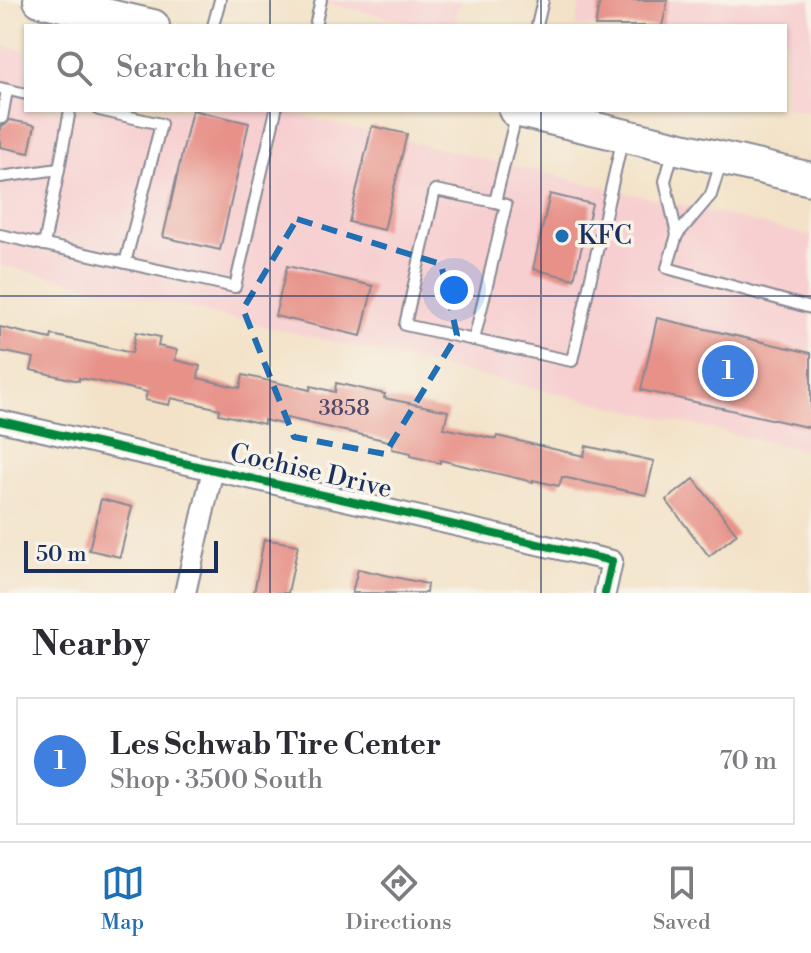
<!DOCTYPE html>
<html lang="en">
<head>
<meta charset="utf-8">
<style>
  body { margin:0; font-family:"Libre Bodoni",serif; background:#f7f7f7; color:#2b2b33 }
  .scale { position:absolute; left:24px; bottom:20px; width:194px; box-sizing:border-box; padding-left:8px; border:4px solid #1b2f5e; border-top:0; font-size:22px; line-height:28px; white-space:nowrap; color:#1b2f5e; -webkit-text-stroke:6px #f7f3e8; paint-order:stroke }
  .you { position:absolute; left:454px; top:290px; width:28px; height:28px; margin:-20px; border:6px solid #fff; border-radius:50%; background:#1a73e8; box-shadow:0 0 0 12px #1a73e833 }
  .badge { display:grid; place-items:center; width:52px; height:52px; border-radius:50%; background:#1f6fb2; color:#fff; font-size:26px; font-weight:700 }
  .pin { position:absolute; translate:-50% -50%; border:4px solid #fff; box-shadow:0 2px 8px #0006 }
  .list { margin:0; padding:0; list-style:none }
  h2 { display:flex; justify-content:space-between; align-items:center; height:104px; margin:0; padding:0 32px; font-size:34px }
  h2 small { font-size:26px; font-weight:400; color:#7c7c81 }
  .list li { display:grid; grid-template-columns:52px 1fr auto; gap:24px; align-items:center; box-sizing:border-box; height:128px; margin:0 16px 16px; padding:0 16px; border:2px solid #e1e1e2; border-radius:0px }
  .list b { display:block; font-size:30px; white-space:nowrap }
  .list p { margin:0; font-size:26px; white-space:nowrap; color:#7c7c81 }
  .list em { font-size:26px; font-style:normal; color:#7c7c81 }
  .icon { flex:none; width:44px; height:44px; fill:none; stroke:currentColor; stroke-width:2; stroke-linecap:round; stroke-linejoin:round }
  .map { position:relative; flex:none; width:811px; height:593px; overflow:hidden }
  .search { position:absolute; background:#fff; box-shadow:0 2px 6px #0004; left:24px; right:24px; top:24px; height:88px; display:flex; align-items:center; gap:20px; box-sizing:border-box; padding:0 28px; border-radius:0px; color:#7c7c81; font-size:30px }
  .sheet { height:248px; background:#fff }
  nav { display:flex; justify-content:space-around; align-items:center; box-sizing:border-box; height:112px; border-top:2px solid #e1e1e2; background:#fff; font-size:22px; color:#7c7c81 }
  nav a { display:grid; justify-items:center; gap:4px }
  nav .on { color:#1f6fb2 }
  .map>svg:first-child { display:block }
  .built { fill:#f7cfd0 }
  .building { fill:#e79188 }
  .lines { fill:none; stroke-linecap:round; stroke-linejoin:round }
  .service-casing { stroke:#878892; stroke-width:14 }
  .minor-casing { stroke:#878892; stroke-width:24 }
  .primary-casing { stroke:#878892; stroke-width:36 }
  .service { stroke:#fff; stroke-width:10 }
  .minor { stroke:#fff; stroke-width:20 }
  .primary { stroke:#fff; stroke-width:32 }
  .cycleway-casing { stroke:#f7f3e8; stroke-width:13 }
  .cycleway { stroke:#00873e; stroke-width:8 }
  .marked { fill:none; stroke:#1f6fb2; stroke-width:6; stroke-dasharray:16 10; stroke-linejoin:round }
  .grid { fill:none; stroke:#1b2f5e; stroke-width:2; stroke-opacity:0.55 }
  .poi-dot { fill:#1f6fb2; stroke:#f7f3e8; stroke-width:3 }
  .labels { text-anchor:middle; dominant-baseline:central; stroke-width:7; stroke-linejoin:round; paint-order:stroke }
  .number-label { font-size:22px; fill:#4e4868 }
  .poi-label { font-size:26px; fill:#1b2f5e; stroke:#f7f3e8; text-anchor:start }
  .street-label { font-size:26px; fill:#1b2f5e; stroke:#f7f3e8 }
</style>
</head>
<body>
<div class="map">
<svg width="811" height="593" viewBox="0 0 811 593">
  <rect width="100%" height="100%" fill="#f7f3e8"/>
  <filter id="ink" filterUnits="userSpaceOnUse"><feTurbulence type="fractalNoise" baseFrequency=".0125" numOctaves="2"/><feDisplacementMap in="SourceGraphic" scale="16" xChannelSelector="R" yChannelSelector="G"/><feConvolveMatrix kernelMatrix="1 2 1 2 8 2 1 2 1" color-interpolation-filters="sRGB"/></filter>
  <filter id="wash" filterUnits="userSpaceOnUse"><feTurbulence type="fractalNoise" baseFrequency=".006" numOctaves="4" result="noise"/><feDisplacementMap in="SourceGraphic" scale="32" xChannelSelector="R" yChannelSelector="G"/><feGaussianBlur stdDeviation="1.8" result="paint"/><feColorMatrix in="noise" values="0 0 0 0 0 0 0 0 0 0 0 0 0 0 0 0 0 1.4 0 .05"/><feComposite in="paint" operator="in"/></filter>
  <g filter="url(#wash)">
    <rect width="100%" height="100%" fill="#f3e2c7"/>
    <!-- built -->
    <g class="built">
      <polygon points="311,0 461,0 455,26 427,26"/>
      <polygon points="581,0 811,0 811,113 785,107 785,26 575,26"/>
      <polygon points="0,45 26,51 26,110 277,110 811,236 811,452 0,265"/>
    </g>
    <g id="blocks">
      <!-- building -->
      <g class="building">
        <polygon points="600,0 668,0 662,26 595,26"/>
        <polygon points="192,110 249,123 220,250 163,237"/>
        <polygon points="10,120 35,125 29,153 0,147 0,126 5,125"/>
        <polygon points="372,126 407,134 384,230 349,222"/>
        <polygon points="550,194 592,204 574,279 533,269"/>
        <polygon points="287,266 373,286 361,336 275,316"/>
        <polygon points="657,318 811,353 811,428 641,390"/>
        <polygon points="0,327 51,339 52,335 132,353 136,332 160,337 158,346 177,350 175,360 200,366 198,378 240,388 243,375 310,390 311,386 335,392 336,383 385,394 384,398 448,411 444,428 496,439 497,436 584,456 586,446 654,461 646,495 562,477 559,486 533,480 533,482 440,460 440,463 410,456 411,453 392,449 393,442 287,418 286,425 264,420 264,424 219,414 220,409 171,398 169,405 145,400 147,392 96,381 79,378 79,381 31,370 34,358 0,351"/>
        <polygon points="694,479 737,534 709,556 666,500"/>
        <polygon points="101,499 132,507 120,557 89,550"/>
        <polygon points="264,539 298,545 288,593 254,593"/>
        <polygon points="358,569 427,584 426,593 352,593"/>
      </g>
    </g>
  </g>
  <g filter="url(#ink)">
    <use href="#blocks" fill-opacity="0" stroke="#878892" stroke-width="2"/>
    <g class="lines">
      <defs>
        <g id="service">
          <polyline points="213,26 220,0"/>
          <polyline points="315,26 321,0"/>
          <polyline points="537,26 543,0"/>
          <polyline points="0,88 26,94"/>
          <polyline points="99,110 161,124 125,263"/>
          <polyline points="2,118 7,90"/>
          <polyline points="674,149 665,181 677,235 711,195 721,162"/>
          <polyline points="0,177 59,169 70,110"/>
          <polyline points="495,202 435,190 405,325 474,340 506,205 495,202 516,116"/>
          <polyline points="0,235 235,287 276,110"/>
          <polyline points="677,235 667,268 811,308"/>
          <polyline points="44,245 59,169"/>
          <polyline points="474,340 572,361 622,141"/>
        </g>
        <g id="minor">
          <polyline points="0,421 612,561 605,593"/>
          <polyline points="185,593 213,469"/>
        </g>
        <g id="primary">
          <polyline points="40,0 153,26"/>
          <polyline points="515,110 811,179"/>
        </g>
      </defs>
      <!-- service casing -->
      <use href="#service" class="service-casing"/>
      <!-- minor casing -->
      <use href="#minor" class="minor-casing"/>
      <!-- primary casing -->
      <use href="#primary" class="primary-casing"/>
      <!-- service -->
      <use href="#service" class="service"/>
      <!-- minor -->
      <use href="#minor" class="minor"/>
      <!-- primary -->
      <use href="#primary" class="primary"/>
      <defs>
        <polyline id="cycleway" points="0,421 612,561 605,593"/>
      </defs>
      <!-- cycleway casing -->
      <use href="#cycleway" class="cycleway-casing"/>
      <!-- cycleway -->
      <use href="#cycleway" class="cycleway"/>
    </g>
  </g>
  <!-- marked area -->
  <path class="marked" d="M297 219 441 264 457 335 385 454 294 437 243 309Z"/>
  <!-- grid -->
  <path class="grid" d="M270 0V26M541 0V26M270 110V593M541 110V593M0 296H811"/>
  <!-- markers -->
  <circle class="poi-dot" cx="562" cy="236" r="8"/>
  <g class="labels">
    <!-- number labels -->
    <g class="number-label">
      <text x="344" y="408">3858</text>
    </g>
    <!-- poi labels -->
    <g class="poi-label">
      <text x="578" y="236">KFC</text>
    </g>
    <!-- street labels -->
    <g class="street-label">
      <text transform="translate(311 471) rotate(13)">Cochise Drive</text>
    </g>
  </g>
</svg>
<div class="scale">50 m</div>
<div class="you"></div>
<div class="pin badge" style="left:728px;top:371px;background:#3f7fe0">1</div>
<div class="search"><svg class="icon" aria-label="search" viewBox="0 0 24 24"><circle cx="10" cy="10" r="6"/><path d="M15 15l6 6"/></svg>Search here</div>
</div>
<section class="sheet">
<h2>Nearby<small></small></h2>
<ul class="list">
<li><span class="badge" style="background:#3f7fe0">1</span><div><b>Les Schwab Tire Center</b><p>Shop · 3500 South</p></div><em>70 m</em></li>
</ul>
</section>
<nav>
<a class="on"><svg class="icon" aria-label="map" viewBox="0 0 24 24"><path d="M3 6l6-2 6 2 6-2v14l-6 2-6-2-6 2zM9 4v14M15 6v14"/></svg>Map</a>
<a><svg class="icon" aria-label="directions" viewBox="0 0 24 24"><path d="M12 3l9 9-9 9-9-9zM9 14v-3h6M13 9l2 2-2 2"/></svg>Directions</a>
<a><svg class="icon" aria-label="saved" viewBox="0 0 24 24"><path d="M7 4h10v16l-5-4-5 4z"/></svg>Saved</a>
</nav>
</body>
</html>
